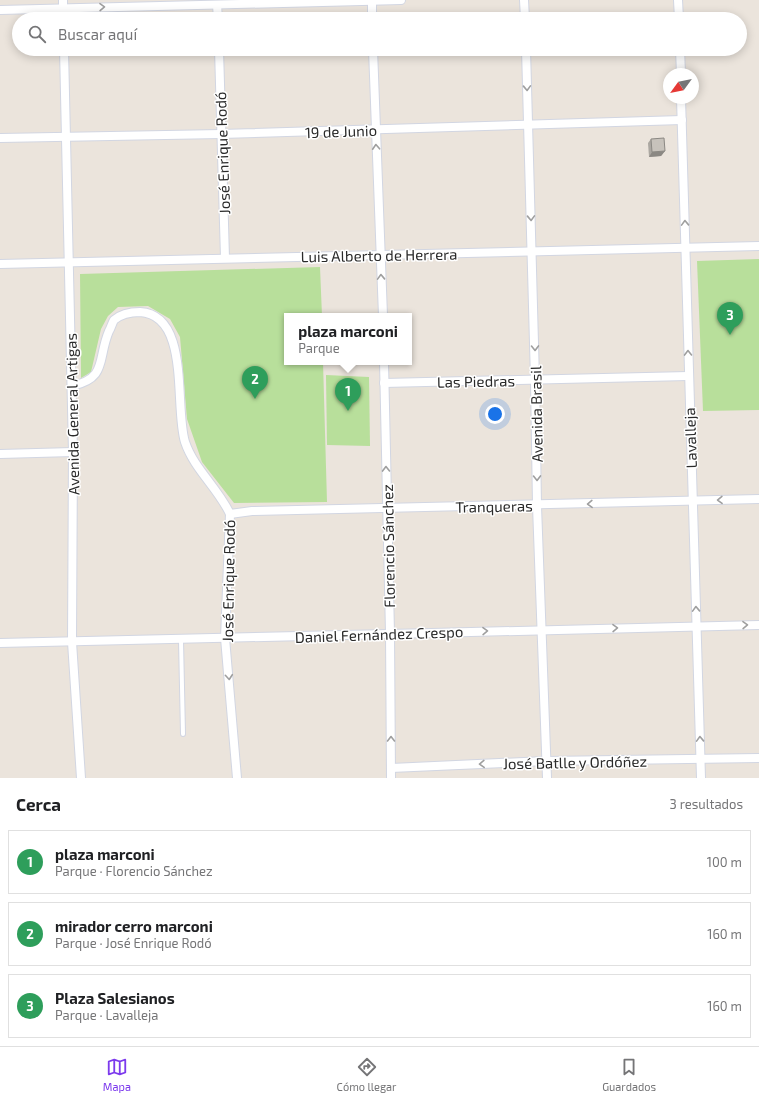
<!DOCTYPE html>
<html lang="es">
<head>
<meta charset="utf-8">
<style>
  body { margin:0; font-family:"Exo 2",sans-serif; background:#f2f2f2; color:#202124 }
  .compass { position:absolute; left:663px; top:68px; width:36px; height:36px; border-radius:50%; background:#fff; box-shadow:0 2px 10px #0003; rotate:237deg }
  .you { position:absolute; left:495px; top:414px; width:14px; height:14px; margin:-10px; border:3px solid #fff; border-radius:50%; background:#1a73e8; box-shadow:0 0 0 6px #1a73e833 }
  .badge { display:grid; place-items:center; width:26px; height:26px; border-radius:50%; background:#7c3aed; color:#fff; font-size:13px; font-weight:700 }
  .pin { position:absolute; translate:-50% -33px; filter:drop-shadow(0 1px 2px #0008) }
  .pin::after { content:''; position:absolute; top:21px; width:14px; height:12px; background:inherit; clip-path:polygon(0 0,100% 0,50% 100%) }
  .popup { position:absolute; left:284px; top:313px; width:128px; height:52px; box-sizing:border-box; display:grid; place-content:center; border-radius:0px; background:#fff; filter:drop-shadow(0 1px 3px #0005); font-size:13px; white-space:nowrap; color:#757577 }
  .popup b { font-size:15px; color:#202124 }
  .popup::after { content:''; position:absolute; left:50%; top:100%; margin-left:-8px; border:8px solid transparent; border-top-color:#fff }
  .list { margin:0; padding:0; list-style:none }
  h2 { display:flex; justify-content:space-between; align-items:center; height:52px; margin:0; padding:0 16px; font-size:17px }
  h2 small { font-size:13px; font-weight:400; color:#757577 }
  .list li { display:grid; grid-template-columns:26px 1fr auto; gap:12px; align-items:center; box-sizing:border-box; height:64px; margin:0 8px 8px; padding:0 8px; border:1px solid #e0e0e0; border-radius:0px }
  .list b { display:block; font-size:15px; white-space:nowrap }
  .list p { margin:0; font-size:13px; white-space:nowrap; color:#757577 }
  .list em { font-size:13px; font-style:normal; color:#757577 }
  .icon { flex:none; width:22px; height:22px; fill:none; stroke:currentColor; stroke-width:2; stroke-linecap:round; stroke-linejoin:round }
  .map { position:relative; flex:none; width:759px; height:778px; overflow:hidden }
  .search { position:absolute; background:#fff; box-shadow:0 2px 10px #0003; left:12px; right:12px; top:12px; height:44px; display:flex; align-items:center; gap:10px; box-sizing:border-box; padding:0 14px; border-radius:22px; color:#757577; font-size:15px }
  .sheet { height:268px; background:#fff }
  nav { display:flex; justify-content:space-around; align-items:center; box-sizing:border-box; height:56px; border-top:1px solid #e0e0e0; background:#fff; font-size:11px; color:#757577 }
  nav a { display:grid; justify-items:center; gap:2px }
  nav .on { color:#7c3aed }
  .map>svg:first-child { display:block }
  .green { fill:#b8df9b }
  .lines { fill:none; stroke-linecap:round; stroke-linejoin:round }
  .service-casing { stroke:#d2d6e2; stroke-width:6 }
  .minor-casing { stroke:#d2d6e2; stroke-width:10 }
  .service { stroke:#fff; stroke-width:4 }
  .minor { stroke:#fff; stroke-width:8 }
  .wall { fill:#aba7a1 }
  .shaded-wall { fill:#8b8883 }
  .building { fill:#c7c2bb; stroke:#8b8883 }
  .oneway { stroke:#9f9f9f }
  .labels { text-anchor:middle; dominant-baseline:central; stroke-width:3; stroke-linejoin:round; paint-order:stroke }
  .street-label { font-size:15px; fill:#2a2a2a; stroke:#fff }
</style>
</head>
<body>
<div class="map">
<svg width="759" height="778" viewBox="0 0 759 778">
  <rect width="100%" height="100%" fill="#ebe4dc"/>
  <!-- green -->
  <g class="green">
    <polygon points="759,259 759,410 703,411 697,261"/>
    <polygon points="320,267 322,316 287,316 287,362 323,362 327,502 234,503 202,462 187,419 180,337 170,319 148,306 118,307 108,316 101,329 91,372 81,378 80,274"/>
    <polygon points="326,375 369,377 370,446 327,445"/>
  </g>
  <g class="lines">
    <defs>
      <polyline id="service" points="181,640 183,734"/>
      <g id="minor">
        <polyline points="63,0 63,19"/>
        <polyline points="524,0 525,19"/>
        <polyline points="678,0 679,19"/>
        <polyline points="372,1 372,19"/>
        <polyline points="217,5 218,19"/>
        <polyline points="0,10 401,0"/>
        <polyline points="64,49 73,452 72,642 81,778"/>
        <polyline points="219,49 225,258"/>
        <polyline points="373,49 383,316"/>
        <polyline points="526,49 535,380 537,506 547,778"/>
        <polyline points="680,49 681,74"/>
        <polyline points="681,98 701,778"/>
        <polyline points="0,138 221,134 682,120"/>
        <polyline points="0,264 759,246"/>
        <polyline points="384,362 390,633 391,778"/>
        <polyline points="384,383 688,376"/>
        <path d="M72 386C108 378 97 359 109 331 111 328 112 323 114 320 121 314 131 312 140 312 191 315 174 407 185 442 194 469 218 488 230 514L225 638 237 778"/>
        <polyline points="0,454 73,452"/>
        <polyline points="230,514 252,511 759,499"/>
        <path d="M0 643C253 639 506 630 759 625"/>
        <polyline points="391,768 546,761 759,758"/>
      </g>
    </defs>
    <!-- service casing -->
    <use href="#service" class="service-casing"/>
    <!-- minor casing -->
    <use href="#minor" class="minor-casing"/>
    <!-- service -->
    <use href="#service" class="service"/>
    <!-- minor -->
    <use href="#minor" class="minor"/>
  </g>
  <!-- wall -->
  <polygon class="wall" points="651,139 665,151 661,156 649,157 648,143"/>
  <!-- shaded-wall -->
  <polygon class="shaded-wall" points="665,151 661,156 649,157 652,152"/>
  <!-- building -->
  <polygon class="building" points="664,138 665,151 652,152 651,139"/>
  <!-- one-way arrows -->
  <defs><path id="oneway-chevron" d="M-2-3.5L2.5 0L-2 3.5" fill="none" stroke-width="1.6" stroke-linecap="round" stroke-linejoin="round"/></defs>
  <g class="oneway">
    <use href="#oneway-chevron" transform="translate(102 7) rotate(-1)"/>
    <use href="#oneway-chevron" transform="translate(527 88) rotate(88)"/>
    <use href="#oneway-chevron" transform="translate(376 147) rotate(-93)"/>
    <use href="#oneway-chevron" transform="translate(531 218) rotate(88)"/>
    <use href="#oneway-chevron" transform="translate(685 223) rotate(-92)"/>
    <use href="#oneway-chevron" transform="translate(381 277) rotate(-92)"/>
    <use href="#oneway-chevron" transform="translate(535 348) rotate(89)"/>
    <use href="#oneway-chevron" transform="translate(688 353) rotate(-91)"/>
    <use href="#oneway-chevron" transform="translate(386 469) rotate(-91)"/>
    <use href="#oneway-chevron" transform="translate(537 478) rotate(89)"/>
    <use href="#oneway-chevron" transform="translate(720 500) rotate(179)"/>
    <use href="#oneway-chevron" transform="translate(590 504) rotate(178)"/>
    <use href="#oneway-chevron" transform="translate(696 609) rotate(-92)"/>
    <use href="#oneway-chevron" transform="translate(745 625) rotate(-1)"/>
    <use href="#oneway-chevron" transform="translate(615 628) rotate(-1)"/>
    <use href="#oneway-chevron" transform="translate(485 631) rotate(-1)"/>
    <use href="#oneway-chevron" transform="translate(229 677) rotate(85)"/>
    <use href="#oneway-chevron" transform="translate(391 739) rotate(-90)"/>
    <use href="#oneway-chevron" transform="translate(700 739) rotate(-92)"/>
    <use href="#oneway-chevron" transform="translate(482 764) rotate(178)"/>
  </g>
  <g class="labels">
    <!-- street labels -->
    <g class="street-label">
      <text transform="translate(341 131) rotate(-2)">19 de Junio</text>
      <text transform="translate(222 153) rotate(-92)">José Enrique Rodó</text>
      <text transform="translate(379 255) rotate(-1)">Luis Alberto de Herrera</text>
      <text transform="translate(476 381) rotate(-1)">Las Piedras</text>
      <text transform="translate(72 414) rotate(-91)">Avenida General Artigas</text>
      <text transform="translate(536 414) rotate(-91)">Avenida Brasil</text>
      <text transform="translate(690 438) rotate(-92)">Lavalleja</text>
      <text transform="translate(494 506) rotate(-1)">Tranqueras</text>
      <text transform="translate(388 546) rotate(-91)">Florencio Sánchez</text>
      <text transform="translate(228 581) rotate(-89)">José Enrique Rodó</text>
      <text transform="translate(379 634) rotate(-2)">Daniel Fernández Crespo</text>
      <text transform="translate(575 762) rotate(-1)">José Batlle y Ordóñez</text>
    </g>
  </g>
</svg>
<svg class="compass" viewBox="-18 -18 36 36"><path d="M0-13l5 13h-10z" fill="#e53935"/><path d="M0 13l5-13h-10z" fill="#757577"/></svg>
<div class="you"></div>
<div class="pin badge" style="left:348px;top:411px;background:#2e9e5b">1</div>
<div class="popup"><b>plaza marconi</b>Parque</div>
<div class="pin badge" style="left:255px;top:399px;background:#2e9e5b">2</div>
<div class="pin badge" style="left:730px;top:335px;background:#2e9e5b">3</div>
<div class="search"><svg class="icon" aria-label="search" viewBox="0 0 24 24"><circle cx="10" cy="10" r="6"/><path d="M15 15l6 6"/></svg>Buscar aquí</div>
</div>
<section class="sheet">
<h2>Cerca<small>3 resultados</small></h2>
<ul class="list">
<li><span class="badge" style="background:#2e9e5b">1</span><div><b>plaza marconi</b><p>Parque · Florencio Sánchez</p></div><em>100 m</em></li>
<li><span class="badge" style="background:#2e9e5b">2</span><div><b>mirador cerro marconi</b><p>Parque · José Enrique Rodó</p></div><em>160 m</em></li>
<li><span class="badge" style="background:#2e9e5b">3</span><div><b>Plaza Salesianos</b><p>Parque · Lavalleja</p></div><em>160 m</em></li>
</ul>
</section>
<nav>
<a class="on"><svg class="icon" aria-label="map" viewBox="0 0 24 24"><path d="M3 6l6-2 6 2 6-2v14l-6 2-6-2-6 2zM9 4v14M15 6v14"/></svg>Mapa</a>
<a><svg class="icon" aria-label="directions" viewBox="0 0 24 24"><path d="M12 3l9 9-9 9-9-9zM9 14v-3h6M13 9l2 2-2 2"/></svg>Cómo llegar</a>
<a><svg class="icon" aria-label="saved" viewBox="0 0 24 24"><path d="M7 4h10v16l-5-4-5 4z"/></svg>Guardados</a>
</nav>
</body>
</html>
